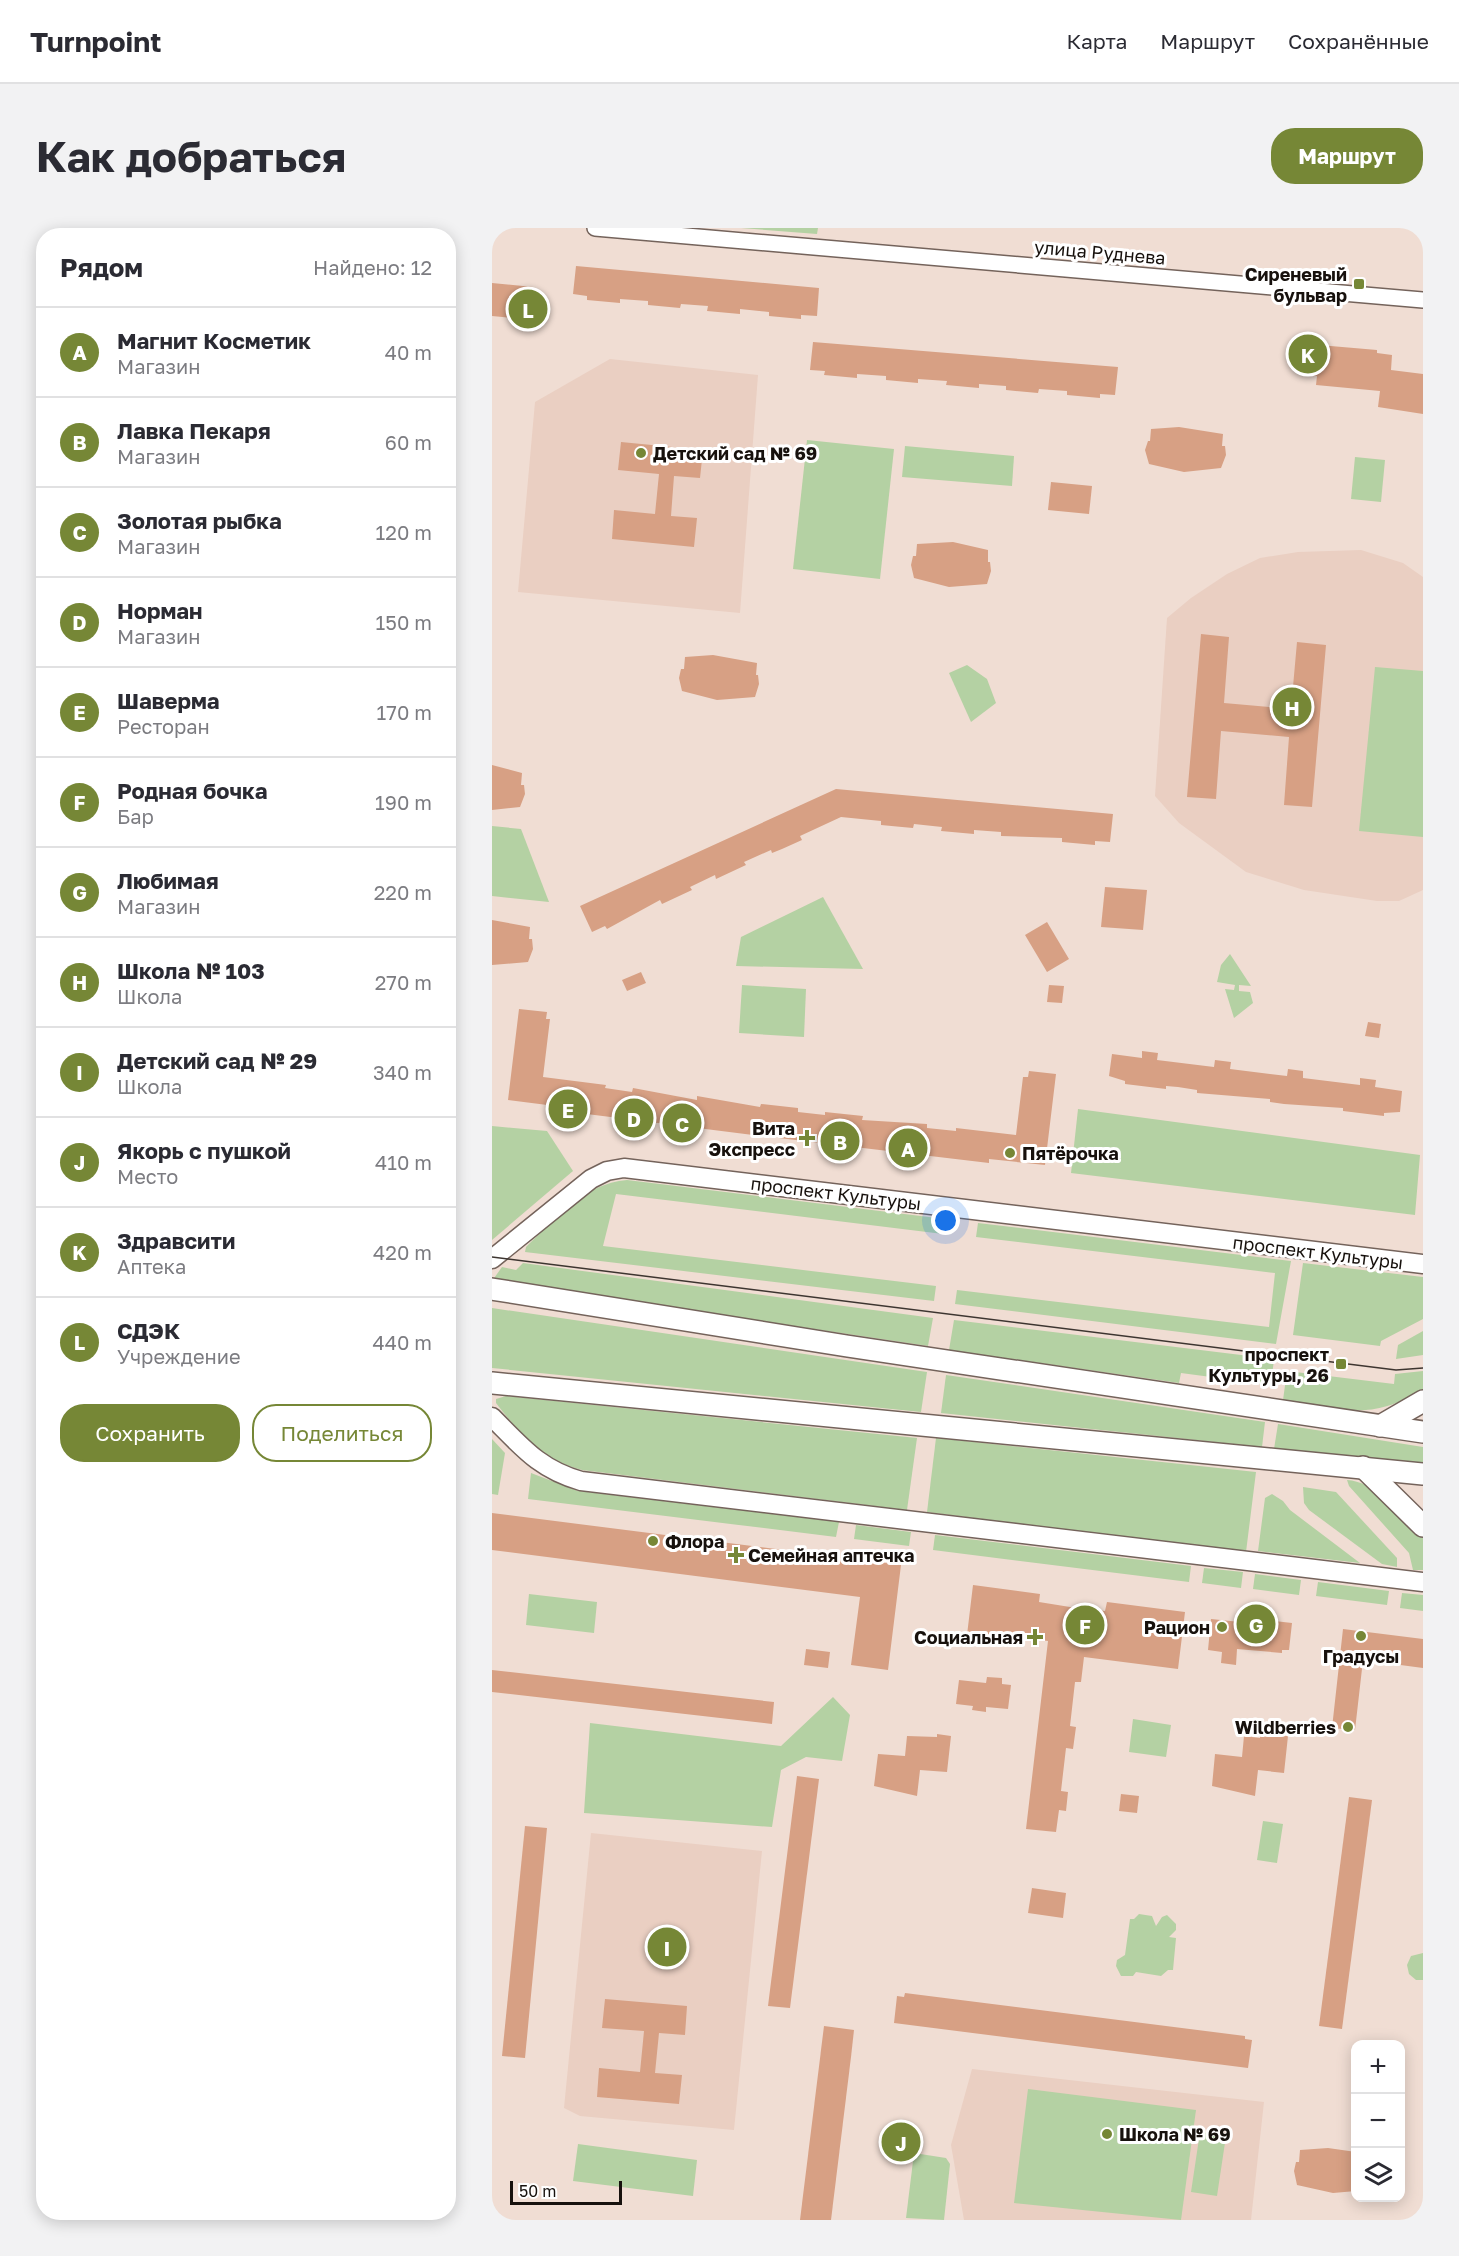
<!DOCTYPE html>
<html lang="ru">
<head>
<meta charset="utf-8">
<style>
  body { margin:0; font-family:"Golos Text",sans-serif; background:#f2f2f3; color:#2b2b33 }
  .controls { position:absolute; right:18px; bottom:18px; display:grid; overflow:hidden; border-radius:12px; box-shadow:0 3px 15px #0003 }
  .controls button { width:54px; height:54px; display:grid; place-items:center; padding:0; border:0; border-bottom:2px solid #e1e1e2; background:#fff; color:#2b2b33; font:30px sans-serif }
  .scale { position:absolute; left:18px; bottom:15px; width:112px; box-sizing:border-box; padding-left:6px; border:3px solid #17110d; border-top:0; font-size:16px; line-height:21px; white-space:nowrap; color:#17110d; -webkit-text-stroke:4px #fff; paint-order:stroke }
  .you { position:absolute; left:454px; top:993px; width:21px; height:21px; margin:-15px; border:4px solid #fff; border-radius:50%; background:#1a73e8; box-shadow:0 0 0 9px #1a73e833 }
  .badge { display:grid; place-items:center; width:39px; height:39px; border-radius:50%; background:#768736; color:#fff; font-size:20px; font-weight:700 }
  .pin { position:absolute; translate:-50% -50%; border:3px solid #fff; box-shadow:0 2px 6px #0006 }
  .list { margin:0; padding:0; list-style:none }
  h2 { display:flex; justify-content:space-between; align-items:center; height:78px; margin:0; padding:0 24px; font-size:26px }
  h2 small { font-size:20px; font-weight:400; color:#7c7c81 }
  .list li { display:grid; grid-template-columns:39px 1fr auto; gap:18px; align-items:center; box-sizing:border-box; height:90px; padding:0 24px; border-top:2px solid #e1e1e2 }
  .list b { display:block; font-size:22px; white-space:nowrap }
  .list p { margin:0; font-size:20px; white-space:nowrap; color:#7c7c81 }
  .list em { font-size:20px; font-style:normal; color:#7c7c81 }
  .actions { display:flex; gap:12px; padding:18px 24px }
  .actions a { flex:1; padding:14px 0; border:2px solid #768736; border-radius:24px; text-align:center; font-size:21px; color:#768736 }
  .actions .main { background:#768736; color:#fff }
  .icon { flex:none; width:33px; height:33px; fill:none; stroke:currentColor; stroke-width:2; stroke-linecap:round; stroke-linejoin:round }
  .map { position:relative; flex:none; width:931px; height:1992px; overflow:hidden; border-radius:24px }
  header { display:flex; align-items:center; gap:36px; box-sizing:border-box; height:84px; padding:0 30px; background:#fff; border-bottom:2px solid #e1e1e2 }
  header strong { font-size:28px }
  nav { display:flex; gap:33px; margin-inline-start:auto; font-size:21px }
  .intro { display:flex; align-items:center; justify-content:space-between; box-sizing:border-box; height:144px; padding:0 36px }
  h1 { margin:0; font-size:42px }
  .button { padding:15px 27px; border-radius:24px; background:#768736; color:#fff; font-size:21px; font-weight:700 }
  main { display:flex; gap:36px; padding:0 36px }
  aside { flex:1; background:#fff; border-radius:24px; box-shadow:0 3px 15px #0003 }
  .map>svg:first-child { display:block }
  .built { fill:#eacfc2 }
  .green { fill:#b4d1a3 }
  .building { fill:#d7a084 }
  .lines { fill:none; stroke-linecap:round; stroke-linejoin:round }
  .minor-casing { stroke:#74635b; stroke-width:18 }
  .tertiary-casing { stroke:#74635b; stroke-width:21 }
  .secondary-casing { stroke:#74635b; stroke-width:24 }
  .minor { stroke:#fff; stroke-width:15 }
  .tertiary { stroke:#fff; stroke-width:18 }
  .secondary { stroke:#fff; stroke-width:21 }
  .tram { stroke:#3d3530; stroke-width:1.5 }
  .poi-dot { fill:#768736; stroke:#fff; stroke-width:2 }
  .labels { text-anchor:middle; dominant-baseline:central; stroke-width:6; stroke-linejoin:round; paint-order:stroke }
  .street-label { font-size:18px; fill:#17110d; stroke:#fff }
  .poi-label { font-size:18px; font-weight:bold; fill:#17110d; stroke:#fff; text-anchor:end }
</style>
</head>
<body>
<header>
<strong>Turnpoint</strong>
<nav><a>Карта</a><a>Маршрут</a><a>Сохранённые</a></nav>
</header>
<div class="intro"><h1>Как добраться</h1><a class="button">Маршрут</a></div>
<main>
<aside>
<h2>Рядом<small>Найдено: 12</small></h2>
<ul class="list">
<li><span class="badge">A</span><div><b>Магнит Косметик</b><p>Магазин</p></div><em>40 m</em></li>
<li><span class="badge">B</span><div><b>Лавка Пекаря</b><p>Магазин</p></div><em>60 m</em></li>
<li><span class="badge">C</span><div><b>Золотая рыбка</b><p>Магазин</p></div><em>120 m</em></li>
<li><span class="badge">D</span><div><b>Норман</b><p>Магазин</p></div><em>150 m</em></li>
<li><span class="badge">E</span><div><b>Шаверма</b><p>Ресторан</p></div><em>170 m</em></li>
<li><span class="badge">F</span><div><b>Родная бочка</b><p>Бар</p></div><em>190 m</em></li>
<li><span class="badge">G</span><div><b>Любимая</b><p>Магазин</p></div><em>220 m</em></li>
<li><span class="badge">H</span><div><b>Школа № 103</b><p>Школа</p></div><em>270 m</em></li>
<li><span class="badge">I</span><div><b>Детский сад № 29</b><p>Школа</p></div><em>340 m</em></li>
<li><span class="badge">J</span><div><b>Якорь с пушкой</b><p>Место</p></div><em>410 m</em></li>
<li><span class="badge">K</span><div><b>Здравсити</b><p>Аптека</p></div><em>420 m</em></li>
<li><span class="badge">L</span><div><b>СДЭК</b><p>Учреждение</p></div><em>440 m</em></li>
</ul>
<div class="actions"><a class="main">Сохранить</a><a>Поделиться</a></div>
</aside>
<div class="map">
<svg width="931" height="1992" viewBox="0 0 931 1992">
  <rect width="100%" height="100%" fill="#f0ddd3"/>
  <!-- built -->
  <g class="built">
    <polygon points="118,131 266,147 248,385 26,364 43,174"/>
    <polygon points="869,322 911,335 931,349 931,662 907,673 885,673 812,662 754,644 687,595 663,568 675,390 699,370 735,346 768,330 806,324"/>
    <polygon points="99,1605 270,1623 242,1902 88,1888 72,1880"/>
    <polygon points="480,1841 772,1874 759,1992 472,1992 459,1917"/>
  </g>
  <!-- green -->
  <g class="green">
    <polygon points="249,0 326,0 325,6"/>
    <polygon points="315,212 402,221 388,351 301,341"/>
    <polygon points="413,218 522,228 520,258 410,249"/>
    <polygon points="863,229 893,232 889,274 859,271"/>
    <polygon points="475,437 495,451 504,475 479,494 457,445"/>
    <polygon points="883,439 931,443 931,609 867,603"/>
    <polygon points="0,598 29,601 57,674 0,668"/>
    <polygon points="331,669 371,741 244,738 249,709"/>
    <polygon points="738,726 759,758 747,757 747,763 758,764 761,775 742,790 733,761 742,762 743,757 725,754 729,737"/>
    <polygon points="250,757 314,761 312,809 247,805"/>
    <polygon points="586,881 928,927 923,987 579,945"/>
    <polygon points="0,898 55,903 81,943 0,1012"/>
    <path d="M135 952 453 991 451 1006 124 966 111 1018 444 1058 442 1073 33 1024 34 1019C64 990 91 956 135 952Z"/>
    <polygon points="486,995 799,1033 784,1116 463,1076 465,1062 777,1099 783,1045 484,1009"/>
    <polygon points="31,1035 441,1090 436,1118 0,1053 10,1039 24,1042"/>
    <polygon points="811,1035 931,1049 931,1091 889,1113 888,1118 801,1107"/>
    <polygon points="0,1080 435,1144 429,1184 0,1140"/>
    <polygon points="462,1092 782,1131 779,1157 689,1145 687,1155 457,1122"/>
    <polygon points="931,1103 931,1127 904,1131 906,1117"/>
    <path d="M795 1143 902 1156 903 1146 931 1143V1162C876 1194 850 1181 791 1172Z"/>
    <polygon points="454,1147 773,1194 770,1219 449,1185"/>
    <path d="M14 1168 425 1210 415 1282 90 1242C51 1233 28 1206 4 1175V1171Z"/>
    <polygon points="786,1196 931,1219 931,1235 782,1221"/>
    <polygon points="444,1210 764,1244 754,1324 435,1284"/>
    <polygon points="0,1211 13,1225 6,1267 0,1266"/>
    <polygon points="39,1245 86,1263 347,1294 344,1309 36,1271"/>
    <path d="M855 1252C886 1254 909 1287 931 1307V1342H921L917 1325 857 1258Z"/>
    <polygon points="811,1259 844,1264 905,1330 905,1339 890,1336 817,1282 812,1275"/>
    <polygon points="780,1266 791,1273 798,1282 868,1335 766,1323 773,1270"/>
    <polygon points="364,1297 419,1304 417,1318 362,1311"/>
    <polygon points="443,1307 699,1338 697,1354 441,1322"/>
    <polygon points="712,1340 751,1344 749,1360 710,1355"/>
    <polygon points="763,1346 809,1352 807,1367 761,1361"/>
    <polygon points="826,1354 897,1363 895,1377 824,1368"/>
    <polygon points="910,1365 931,1367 931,1383 908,1380"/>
    <polygon points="37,1366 105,1374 102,1405 34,1397"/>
    <polygon points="341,1469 358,1487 350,1533 314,1529 289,1542 280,1599 92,1585 98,1495 289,1518"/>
    <polygon points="641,1491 679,1497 674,1529 637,1524"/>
    <polygon points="771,1593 791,1596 785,1635 765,1632"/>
    <polygon points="647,1686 660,1688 664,1698 670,1689 675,1687 684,1696 684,1702 677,1709 684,1710 681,1742 676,1742 669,1748 644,1744 641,1748 629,1748 624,1738 625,1732 633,1727 638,1691 642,1691"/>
    <polygon points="931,1725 931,1752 924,1752 917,1746 915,1737 919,1728"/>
    <polygon points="536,1861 704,1882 689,1992 522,1975"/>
    <polygon points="708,1904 734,1908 725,1968 699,1964"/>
    <polygon points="86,1916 205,1932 201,1968 81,1953"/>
    <polygon points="422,1925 454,1930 458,1936 452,1992 414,1990"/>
  </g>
  <!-- building -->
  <g class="building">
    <polygon points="84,38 327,60 325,88 309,87 309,91 277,88 277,84 248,81 248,86 215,83 216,78 189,76 188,80 156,77 156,73 128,71 128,75 95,72 95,68 81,66"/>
    <polygon points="0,55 41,59 40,68 51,69 49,93 0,88"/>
    <polygon points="321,114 626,139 623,167 608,166 608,170 575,167 575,163 547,161 546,165 514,162 514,158 487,156 487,160 454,157 455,153 426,151 426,155 394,152 394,148 365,146 365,150 332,147 333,143 318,142"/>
    <polygon points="827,117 885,122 885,125 900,127 899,142 931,146 931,186 886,179 888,163 824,157 825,148 810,147 813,118 827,120"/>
    <polygon points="687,199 731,206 730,218 733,218 734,227 729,240 692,244 657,236 653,222 656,213 658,213 659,201"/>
    <polygon points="129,214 211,222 208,250 182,248 179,288 205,290 202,319 120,311 122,282 163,286 167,246 126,242"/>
    <polygon points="559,254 600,258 597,286 556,282"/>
    <polygon points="461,314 496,322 496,334 498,334 499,343 495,356 457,359 422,350 419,337 421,328 424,328 425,316"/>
    <polygon points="709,406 737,409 732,475 799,481 805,414 834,417 820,579 792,577 797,509 729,503 724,571 695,569"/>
    <polygon points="221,427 265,435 264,447 266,447 267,456 263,469 225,472 190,463 187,450 189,441 192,441 193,429"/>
    <polygon points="0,537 30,545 29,557 32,557 33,566 28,579 0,582"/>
    <polygon points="344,561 621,586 618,614 603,613 603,617 570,614 570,610 509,608 509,604 482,602 482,606 449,603 450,599 422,596 421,600 410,599 389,597 389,593 349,589 308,608 310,612 290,621 280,625 279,622 252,634 254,637 224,651 223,647 198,659 200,662 170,676 168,672 115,701 113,698 100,704 88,678"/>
    <polygon points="613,659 655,662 651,702 609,699"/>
    <polygon points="0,692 38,699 37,711 40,711 41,721 36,734 0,737"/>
    <polygon points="555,694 577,731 555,744 533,707"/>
    <polygon points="149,744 154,755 135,763 130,752"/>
    <polygon points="557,757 572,758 570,775 555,774"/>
    <polygon points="27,781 55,784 54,791 58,791 51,849 114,857 113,860 140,864 141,860 205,872 205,868 268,879 269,876 306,880 306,884 333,887 333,884 371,888 370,892 435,896 435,900 464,903 464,900 524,907 531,849 536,849 537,843 564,846 553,937 497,931 497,935 261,907 71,883 71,879 16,872"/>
    <polygon points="876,794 889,796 887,810 873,808"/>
    <polygon points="650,823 666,825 665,832 722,839 723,832 739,834 738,841 795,848 796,841 811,843 811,850 868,857 868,850 884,852 883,859 910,863 908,884 892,885 892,888 851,883 851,880 792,876 778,874 778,871 705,865 705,862 686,859 674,858 674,861 633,856 633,853 617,848 620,826 650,830"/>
    <polygon points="0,1285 409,1337 396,1442 359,1437 368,1369 0,1322"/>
    <polygon points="481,1357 548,1366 547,1374 578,1379 613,1383 615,1374 693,1384 686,1441 592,1429 589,1454 583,1454 578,1498 584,1499 581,1521 574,1520 569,1563 576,1564 574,1583 567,1582 564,1604 534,1601 556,1413 533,1410 533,1414 475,1407"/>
    <polygon points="749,1389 800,1395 797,1422 790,1422 790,1425 745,1421 744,1437 729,1435 730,1424 716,1422 719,1391 748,1394"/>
    <polygon points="851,1401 931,1411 931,1440 871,1432 863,1502 840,1500"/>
    <polygon points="314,1421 338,1424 336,1440 312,1437"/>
    <polygon points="0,1442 282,1474 280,1496 0,1464"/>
    <polygon points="495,1449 510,1450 510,1456 519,1457 516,1481 494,1479 494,1484 480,1482 481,1478 464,1476 467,1452 494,1455"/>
    <polygon points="445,1506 459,1508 455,1544 428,1542 425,1568 382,1558 386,1526 413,1528 415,1508 445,1509"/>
    <polygon points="783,1507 796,1508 792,1545 766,1542 763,1568 720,1558 723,1526 750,1529 752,1508 768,1510 768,1508 783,1509"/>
    <polygon points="305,1548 327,1551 298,1780 276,1778"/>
    <polygon points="629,1566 647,1568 645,1585 627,1583"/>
    <polygon points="857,1569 880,1572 850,1801 827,1798"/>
    <polygon points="33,1598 55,1600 33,1830 10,1828"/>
    <polygon points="540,1660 574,1665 571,1690 536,1685"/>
    <polygon points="413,1765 753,1808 753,1811 760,1812 756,1840 402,1795 405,1768 412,1769"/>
    <polygon points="113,1771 195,1778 193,1807 167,1805 163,1845 190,1847 187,1876 105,1869 107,1840 148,1844 152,1803 110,1800"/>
    <polygon points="332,1798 362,1802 359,1829 339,1992 308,1992"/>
    <polygon points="836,1920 864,1924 864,1963 841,1965 805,1957 802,1943 804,1934 807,1934 808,1922"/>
  </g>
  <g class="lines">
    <defs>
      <polyline id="minor" points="103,0 931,72"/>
      <g id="tertiary">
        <polyline points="0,1031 99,951 115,943 132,940 931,1036"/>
        <path d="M0 1189C30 1219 47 1241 89 1253L931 1354"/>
      </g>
      <g id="secondary">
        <polyline points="0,1061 355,1118 931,1204"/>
        <polyline points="0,1155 931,1246"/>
        <polyline points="888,1198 931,1173"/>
        <polyline points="871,1239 931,1298"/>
      </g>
    </defs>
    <!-- minor casing -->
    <use href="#minor" class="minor-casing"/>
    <!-- tertiary casing -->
    <use href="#tertiary" class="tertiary-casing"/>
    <!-- secondary casing -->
    <use href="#secondary" class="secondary-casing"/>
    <!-- minor -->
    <use href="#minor" class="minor"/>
    <!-- tertiary -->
    <use href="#tertiary" class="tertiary"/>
    <!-- secondary -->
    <use href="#secondary" class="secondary"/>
    <!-- tram -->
    <polyline class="tram" points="0,1029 904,1142 931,1140"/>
  </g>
  <!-- markers -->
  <g class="poi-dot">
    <rect x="861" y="50" width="12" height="12" rx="3"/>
    <circle cx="149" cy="225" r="6"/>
    <path d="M312 901h6v6h6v6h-6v6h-6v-6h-6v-6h6z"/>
    <circle cx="518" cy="925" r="6"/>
    <rect x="843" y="1130" width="12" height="12" rx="3"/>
    <circle cx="161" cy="1313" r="6"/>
    <path d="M241 1318h6v6h6v6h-6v6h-6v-6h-6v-6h6z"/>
    <circle cx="730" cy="1399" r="6"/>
    <circle cx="869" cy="1408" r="6"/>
    <path d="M540 1400h6v6h6v6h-6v6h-6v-6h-6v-6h6z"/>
    <circle cx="856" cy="1499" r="6"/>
    <circle cx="615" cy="1906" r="6"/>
  </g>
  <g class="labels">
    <!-- street labels -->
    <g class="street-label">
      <text transform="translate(608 24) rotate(5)">улица Руднева</text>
      <text transform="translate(344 965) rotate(7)">проспект Культуры</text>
      <text transform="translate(826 1024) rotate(7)">проспект Культуры</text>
    </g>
    <!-- poi labels -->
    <g class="poi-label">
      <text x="855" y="46">Сиреневый<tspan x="855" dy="21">бульвар</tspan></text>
      <text x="161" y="225" text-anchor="start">Детский сад № 69</text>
      <text x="303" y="900">Вита<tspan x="303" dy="21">Экспресс</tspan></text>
      <text x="530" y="925" text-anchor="start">Пятёрочка</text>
      <text x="837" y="1126">проспект<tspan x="837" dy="21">Культуры, 26</tspan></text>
      <text x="173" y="1313" text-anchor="start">Флора</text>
      <text x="256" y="1327" text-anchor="start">Семейная аптечка</text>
      <text x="718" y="1399">Рацион</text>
      <text x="531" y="1409">Социальная</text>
      <text x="869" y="1428" text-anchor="middle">Градусы</text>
      <text x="844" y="1499">Wildberries</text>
      <text x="627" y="1906" text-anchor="start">Школа № 69</text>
    </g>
  </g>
</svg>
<div class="controls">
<button>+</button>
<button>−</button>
<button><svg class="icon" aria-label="layers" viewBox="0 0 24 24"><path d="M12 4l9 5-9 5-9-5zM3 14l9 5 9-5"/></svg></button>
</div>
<div class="scale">50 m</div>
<div class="you"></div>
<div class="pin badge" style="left:416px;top:920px">A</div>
<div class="pin badge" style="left:348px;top:913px">B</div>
<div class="pin badge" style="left:190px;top:895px">C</div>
<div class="pin badge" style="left:142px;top:890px">D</div>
<div class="pin badge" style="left:76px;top:881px">E</div>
<div class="pin badge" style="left:593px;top:1397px">F</div>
<div class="pin badge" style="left:764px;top:1396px">G</div>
<div class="pin badge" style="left:800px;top:479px">H</div>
<div class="pin badge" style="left:175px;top:1719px">I</div>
<div class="pin badge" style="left:409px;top:1914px">J</div>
<div class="pin badge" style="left:816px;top:126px">K</div>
<div class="pin badge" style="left:36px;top:81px">L</div>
</div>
</main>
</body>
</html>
